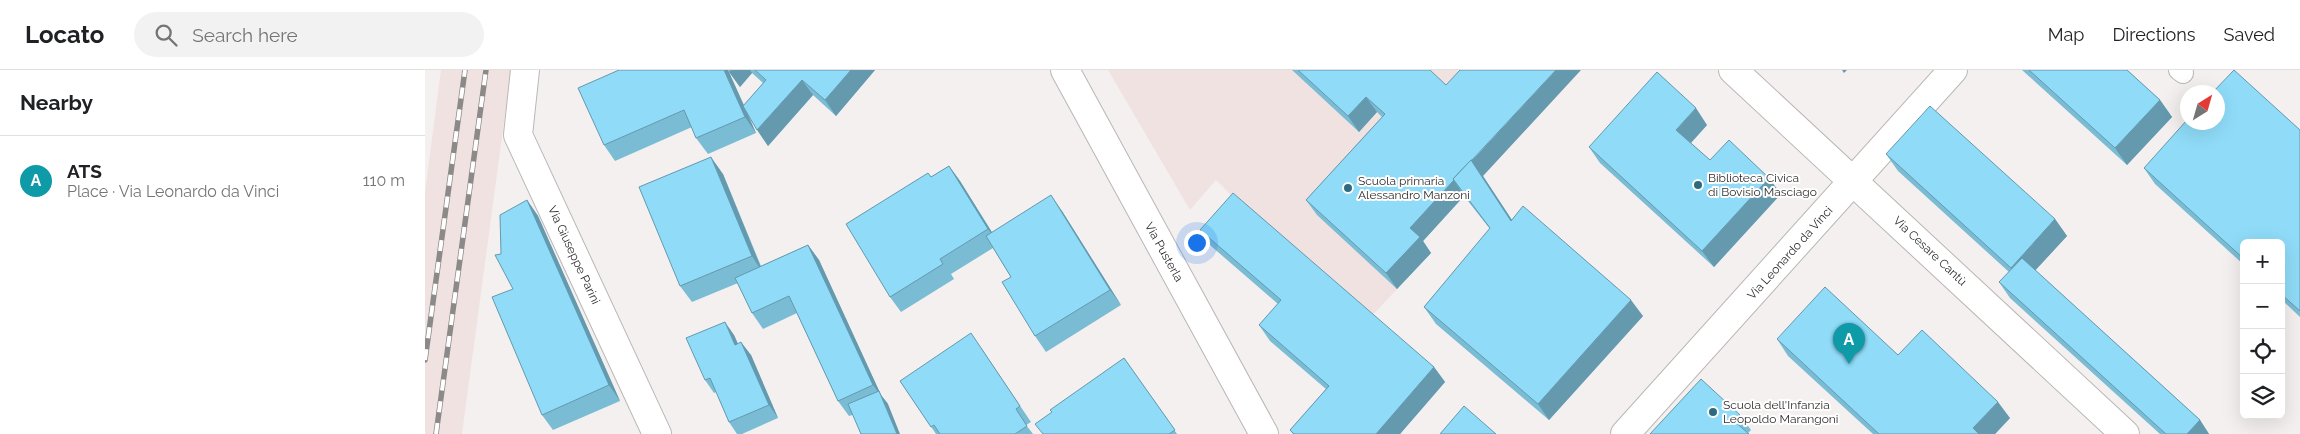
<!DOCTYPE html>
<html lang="en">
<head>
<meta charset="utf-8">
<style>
  body { margin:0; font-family:Raleway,sans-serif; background:#f2f2f2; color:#202124 }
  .controls { position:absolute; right:15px; bottom:15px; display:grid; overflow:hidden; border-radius:8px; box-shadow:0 5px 20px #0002 }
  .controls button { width:45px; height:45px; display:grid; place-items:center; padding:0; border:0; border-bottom:1px solid #e0e0e0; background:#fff; color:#202124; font:25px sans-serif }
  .compass { position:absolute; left:1755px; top:15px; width:45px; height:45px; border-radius:50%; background:#fff; box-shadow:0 5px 20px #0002; rotate:37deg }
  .you { position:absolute; left:771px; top:172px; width:18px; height:18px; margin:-12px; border:4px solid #fff; border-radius:50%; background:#1a73e8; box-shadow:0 0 0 8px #1a73e833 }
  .badge { display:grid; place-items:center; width:32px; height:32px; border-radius:50%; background:#2d6b81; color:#fff; font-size:16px; font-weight:700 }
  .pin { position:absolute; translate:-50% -41px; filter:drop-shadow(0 1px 2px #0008) }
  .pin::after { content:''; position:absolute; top:26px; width:18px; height:15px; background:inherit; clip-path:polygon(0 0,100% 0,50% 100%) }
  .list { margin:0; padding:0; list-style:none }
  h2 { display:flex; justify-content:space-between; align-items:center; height:65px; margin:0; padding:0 20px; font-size:21px }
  h2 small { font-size:16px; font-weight:400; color:#757577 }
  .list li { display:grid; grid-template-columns:32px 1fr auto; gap:15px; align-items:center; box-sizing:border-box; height:90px; padding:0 20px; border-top:1px solid #e0e0e0 }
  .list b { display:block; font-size:19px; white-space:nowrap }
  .list p { margin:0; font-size:16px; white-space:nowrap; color:#757577 }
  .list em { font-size:16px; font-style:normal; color:#757577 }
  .icon { flex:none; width:28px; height:28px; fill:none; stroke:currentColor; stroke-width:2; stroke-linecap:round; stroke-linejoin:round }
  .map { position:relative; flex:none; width:1875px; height:364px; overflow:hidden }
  header { display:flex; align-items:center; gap:30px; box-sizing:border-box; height:70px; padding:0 25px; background:#fff; border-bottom:1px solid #e0e0e0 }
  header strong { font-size:24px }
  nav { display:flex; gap:28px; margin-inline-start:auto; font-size:18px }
  .search { width:350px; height:45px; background:#f2f2f2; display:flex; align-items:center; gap:12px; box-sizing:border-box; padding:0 18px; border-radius:28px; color:#757577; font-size:19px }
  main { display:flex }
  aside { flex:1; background:#fff }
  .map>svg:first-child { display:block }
  .built { fill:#f0e2e1 }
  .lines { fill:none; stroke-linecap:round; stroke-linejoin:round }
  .lane-casing { stroke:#bab6b5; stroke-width:22 }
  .street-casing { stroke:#bab6b5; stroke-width:30 }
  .lane { stroke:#fff; stroke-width:20 }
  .street { stroke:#fff; stroke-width:28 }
  .rail-casing { stroke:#8c8a89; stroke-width:5.5 }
  .rail { stroke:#fff; stroke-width:4; stroke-dasharray:11; stroke-linecap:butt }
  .wall { fill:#7bbcd5 }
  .shaded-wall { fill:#6499ae }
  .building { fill:#8fdbf8; stroke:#6499ae }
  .poi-dot { fill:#2d6b81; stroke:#fff; stroke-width:2 }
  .labels { text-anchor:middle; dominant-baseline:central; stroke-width:4; stroke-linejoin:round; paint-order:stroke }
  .poi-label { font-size:12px; fill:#2f2e2e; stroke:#fff; text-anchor:start }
  .street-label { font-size:12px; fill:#2f2e2e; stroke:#fff }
</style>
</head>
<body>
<header>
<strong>Locato</strong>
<div class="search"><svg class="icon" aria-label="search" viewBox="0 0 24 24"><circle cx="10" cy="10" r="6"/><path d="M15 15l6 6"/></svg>Search here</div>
<nav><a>Map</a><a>Directions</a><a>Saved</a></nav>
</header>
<main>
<aside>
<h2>Nearby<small></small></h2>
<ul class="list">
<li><span class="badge" style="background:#0f9aa8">A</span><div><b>ATS</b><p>Place · Via Leonardo da Vinci</p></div><em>110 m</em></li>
</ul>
</aside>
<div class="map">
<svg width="1875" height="364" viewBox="0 0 1875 364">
  <rect width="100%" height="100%" fill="#f4f0ef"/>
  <!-- built -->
  <g class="built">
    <polygon points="16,0 86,0 37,364 0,364 0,122"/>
    <polygon points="683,0 1156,0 996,173 1006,183 945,248 819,138 791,110 765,140"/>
  </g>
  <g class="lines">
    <defs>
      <polyline id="lane" points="1754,0 1758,3"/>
      <g id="street">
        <polyline points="100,0 93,65 232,364"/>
        <polyline points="640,0 839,364"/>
        <polyline points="1308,0 1700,364"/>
        <polyline points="1200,364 1528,0"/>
      </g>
    </defs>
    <!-- lane casing -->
    <use href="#lane" class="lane-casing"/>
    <!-- street casing -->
    <use href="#street" class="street-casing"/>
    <!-- lane -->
    <use href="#lane" class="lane"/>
    <!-- street -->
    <use href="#street" class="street"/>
    <defs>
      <g id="rail">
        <polyline points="0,290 40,0"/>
        <polyline points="11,364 61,0"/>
      </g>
    </defs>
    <!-- rail casing -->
    <use href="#rail" class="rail-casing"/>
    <!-- rail -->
    <use href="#rail" class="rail"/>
  </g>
  <!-- wall -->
  <g class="wall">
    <polygon points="303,0 319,35 338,13 327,3 315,17 303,0 450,0 411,46 388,25 343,76 321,40 331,63 283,84 271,68 267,57 190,91 179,75"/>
    <polygon points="867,0 1005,0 1058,106 1087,150 1218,246 1124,350 1011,254 999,237 1065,159 1039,126 998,171 1006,183 972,219 892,145 881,130 957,47 952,42 934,62"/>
    <polygon points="1597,0 1702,0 1735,30 1747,47 1702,95"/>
    <polygon points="1282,55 1266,73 1285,90 1356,124 1289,197 1175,93 1164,77"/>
    <polygon points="1875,60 1875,247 1856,229 1856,173 1819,173 1819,195 1730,114 1719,98"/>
    <polygon points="1461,84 1630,149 1642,166 1610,200 1775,350 1784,364 1735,364 1585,228 1574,212 1584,202 1473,101"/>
    <polygon points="524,96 535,111 567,162 637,141 696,235 621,282 610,266 586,207 568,178 526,204 529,209 476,242 465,227 503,103 506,107"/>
    <polygon points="298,104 336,196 383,175 394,190 456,325 463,334 424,346 413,331 372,243 338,259 327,243 313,213 267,232 255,216"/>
    <polygon points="102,130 113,146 195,331 128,360 117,345 88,219 76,184"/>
    <polygon points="775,160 1009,297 1020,312 975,364 868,364 865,360 901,319 845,271 834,255 853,234 786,176"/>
    <polygon points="309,265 313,274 326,285 353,348 317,364 312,364 304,352 291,322 289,323 280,310"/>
    <polygon points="1352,269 1473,285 1585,348 1570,364 1448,364 1363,286"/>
    <polygon points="557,279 606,352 601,355 608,364 511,364 475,311"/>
    <polygon points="699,288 752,364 618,364"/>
    <polygon points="1315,345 1326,360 1323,363 1225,364"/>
  </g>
  <!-- shaded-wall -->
  <g class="shaded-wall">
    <polygon points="299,0 303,0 331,63 320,47"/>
    <polygon points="306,0 325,0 327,3 315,17 304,2"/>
    <polygon points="426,0 450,0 411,46 400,30"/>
    <polygon points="1131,0 1156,0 1058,106 1098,167 1029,110"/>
    <polygon points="1417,0 1422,0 1419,3"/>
    <polygon points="377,10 388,25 343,76 332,60"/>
    <polygon points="941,27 952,42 934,62 923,46"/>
    <polygon points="1735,30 1747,47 1702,95 1690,78"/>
    <polygon points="1271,38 1282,55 1263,76 1251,60"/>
    <polygon points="286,87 298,104 338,203 327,186"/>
    <polygon points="524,96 535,111 574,174 563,159"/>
    <polygon points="1344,108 1356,124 1289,197 1277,181"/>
    <polygon points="1029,110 1039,126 998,171 1006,183 972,219 961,203 985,158"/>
    <polygon points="626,125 637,141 696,235 685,220"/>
    <polygon points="102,130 113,146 195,331 184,315"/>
    <polygon points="1630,149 1642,166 1597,215 1586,198"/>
    <polygon points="383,175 394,190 456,325 463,334 475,364 472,364 456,326 448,315"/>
    <polygon points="1206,230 1218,246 1124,350 1113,334"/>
    <polygon points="300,252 309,265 319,288 310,275"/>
    <polygon points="316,272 326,285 353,348 344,335"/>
    <polygon points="1009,297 1020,312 975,364 951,364"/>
    <polygon points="1573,332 1585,348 1570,364 1552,364 1548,358"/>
    <polygon points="1775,350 1784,364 1762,364"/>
  </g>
  <!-- building -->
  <g class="building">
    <polygon points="194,0 299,0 320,47 271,68 259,40 179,75 153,18"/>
    <polygon points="330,0 426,0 400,30 377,10 332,60 318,36 341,10"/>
    <polygon points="873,0 1005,0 1021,15 1035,0 1131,0 1047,90 1046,90 1028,109 1029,110 985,158 995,167 961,203 881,130 960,44 941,27 923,46"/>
    <polygon points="1604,0 1702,0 1735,30 1690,78"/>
    <polygon points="1809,0 1875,60 1875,241 1856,224 1856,173 1819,173 1819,189 1719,98 1762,50 1762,52 1792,52 1792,22 1788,22"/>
    <polygon points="1232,2 1271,38 1251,60 1285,90 1304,70 1344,108 1277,181 1164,77"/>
    <polygon points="1505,36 1630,149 1586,198 1461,84"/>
    <polygon points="286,87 327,186 255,216 214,117"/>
    <polygon points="1046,90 1086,151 1098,136 1206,230 1113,334 999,237 1065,158 1028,109"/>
    <polygon points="524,96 563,159 515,189 518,194 465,227 421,154 503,103 506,107"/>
    <polygon points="808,123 1009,297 951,364 869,364 865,360 904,316 834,255 856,230 775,160"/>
    <polygon points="626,125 685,220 610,266 577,212 586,207 561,166"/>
    <polygon points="102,130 184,315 117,345 67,227 88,219 70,185 76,184 75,145"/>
    <polygon points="383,175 448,315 413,331 364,226 327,243 310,208"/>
    <polygon points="1597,188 1775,350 1762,364 1741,364 1574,212"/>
    <polygon points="1400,217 1473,285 1497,260 1573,332 1548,358 1554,364 1454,364 1352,269"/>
    <polygon points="300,252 310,275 316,272 344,335 304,352 285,308 280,310 261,268"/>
    <polygon points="546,263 595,336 591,339 602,356 590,364 515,364 509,355 506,357 475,311"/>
    <polygon points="699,288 750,360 744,364 618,364 610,354 627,342 625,340"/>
    <polygon points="1276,309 1315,345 1309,351 1324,364 1225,364"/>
    <polygon points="454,321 472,364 436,364 423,334"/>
    <polygon points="1039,336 1071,364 1015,364"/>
  </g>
  <!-- markers -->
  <g class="poi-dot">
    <circle cx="1273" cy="115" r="5"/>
    <circle cx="923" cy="118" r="5"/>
    <circle cx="1288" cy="342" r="5"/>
  </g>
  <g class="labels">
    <!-- poi labels -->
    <g class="poi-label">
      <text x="1283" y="108">Biblioteca Civica<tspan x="1283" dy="14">di Bovisio Masciago</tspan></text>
      <text x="933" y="111">Scuola primaria<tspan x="933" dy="14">Alessandro Manzoni</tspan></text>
      <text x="1298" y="335">Scuola dell'Infanzia<tspan x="1298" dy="14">Leopoldo Marangoni</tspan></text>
    </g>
    <!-- street labels -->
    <g class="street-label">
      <text transform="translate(1505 181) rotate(43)">Via Cesare Cantù</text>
      <text transform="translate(739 182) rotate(61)">Via Pusterla</text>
      <text transform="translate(1365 183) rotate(-48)">Via Leonardo da Vinci</text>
      <text transform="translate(149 185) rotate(65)">Via Giuseppe Parini</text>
    </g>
  </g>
</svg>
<div class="controls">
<button>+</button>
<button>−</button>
<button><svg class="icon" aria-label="locate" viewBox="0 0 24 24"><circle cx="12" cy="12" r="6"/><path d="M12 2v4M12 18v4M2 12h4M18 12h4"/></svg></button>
<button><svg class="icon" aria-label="layers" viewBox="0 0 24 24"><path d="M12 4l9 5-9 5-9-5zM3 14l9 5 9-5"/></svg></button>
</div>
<svg class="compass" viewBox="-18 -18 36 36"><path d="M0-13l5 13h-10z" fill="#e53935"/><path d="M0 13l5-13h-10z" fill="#757577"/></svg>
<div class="you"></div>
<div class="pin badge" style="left:1424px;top:294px;background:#0f9aa8">A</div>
</div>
</main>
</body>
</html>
